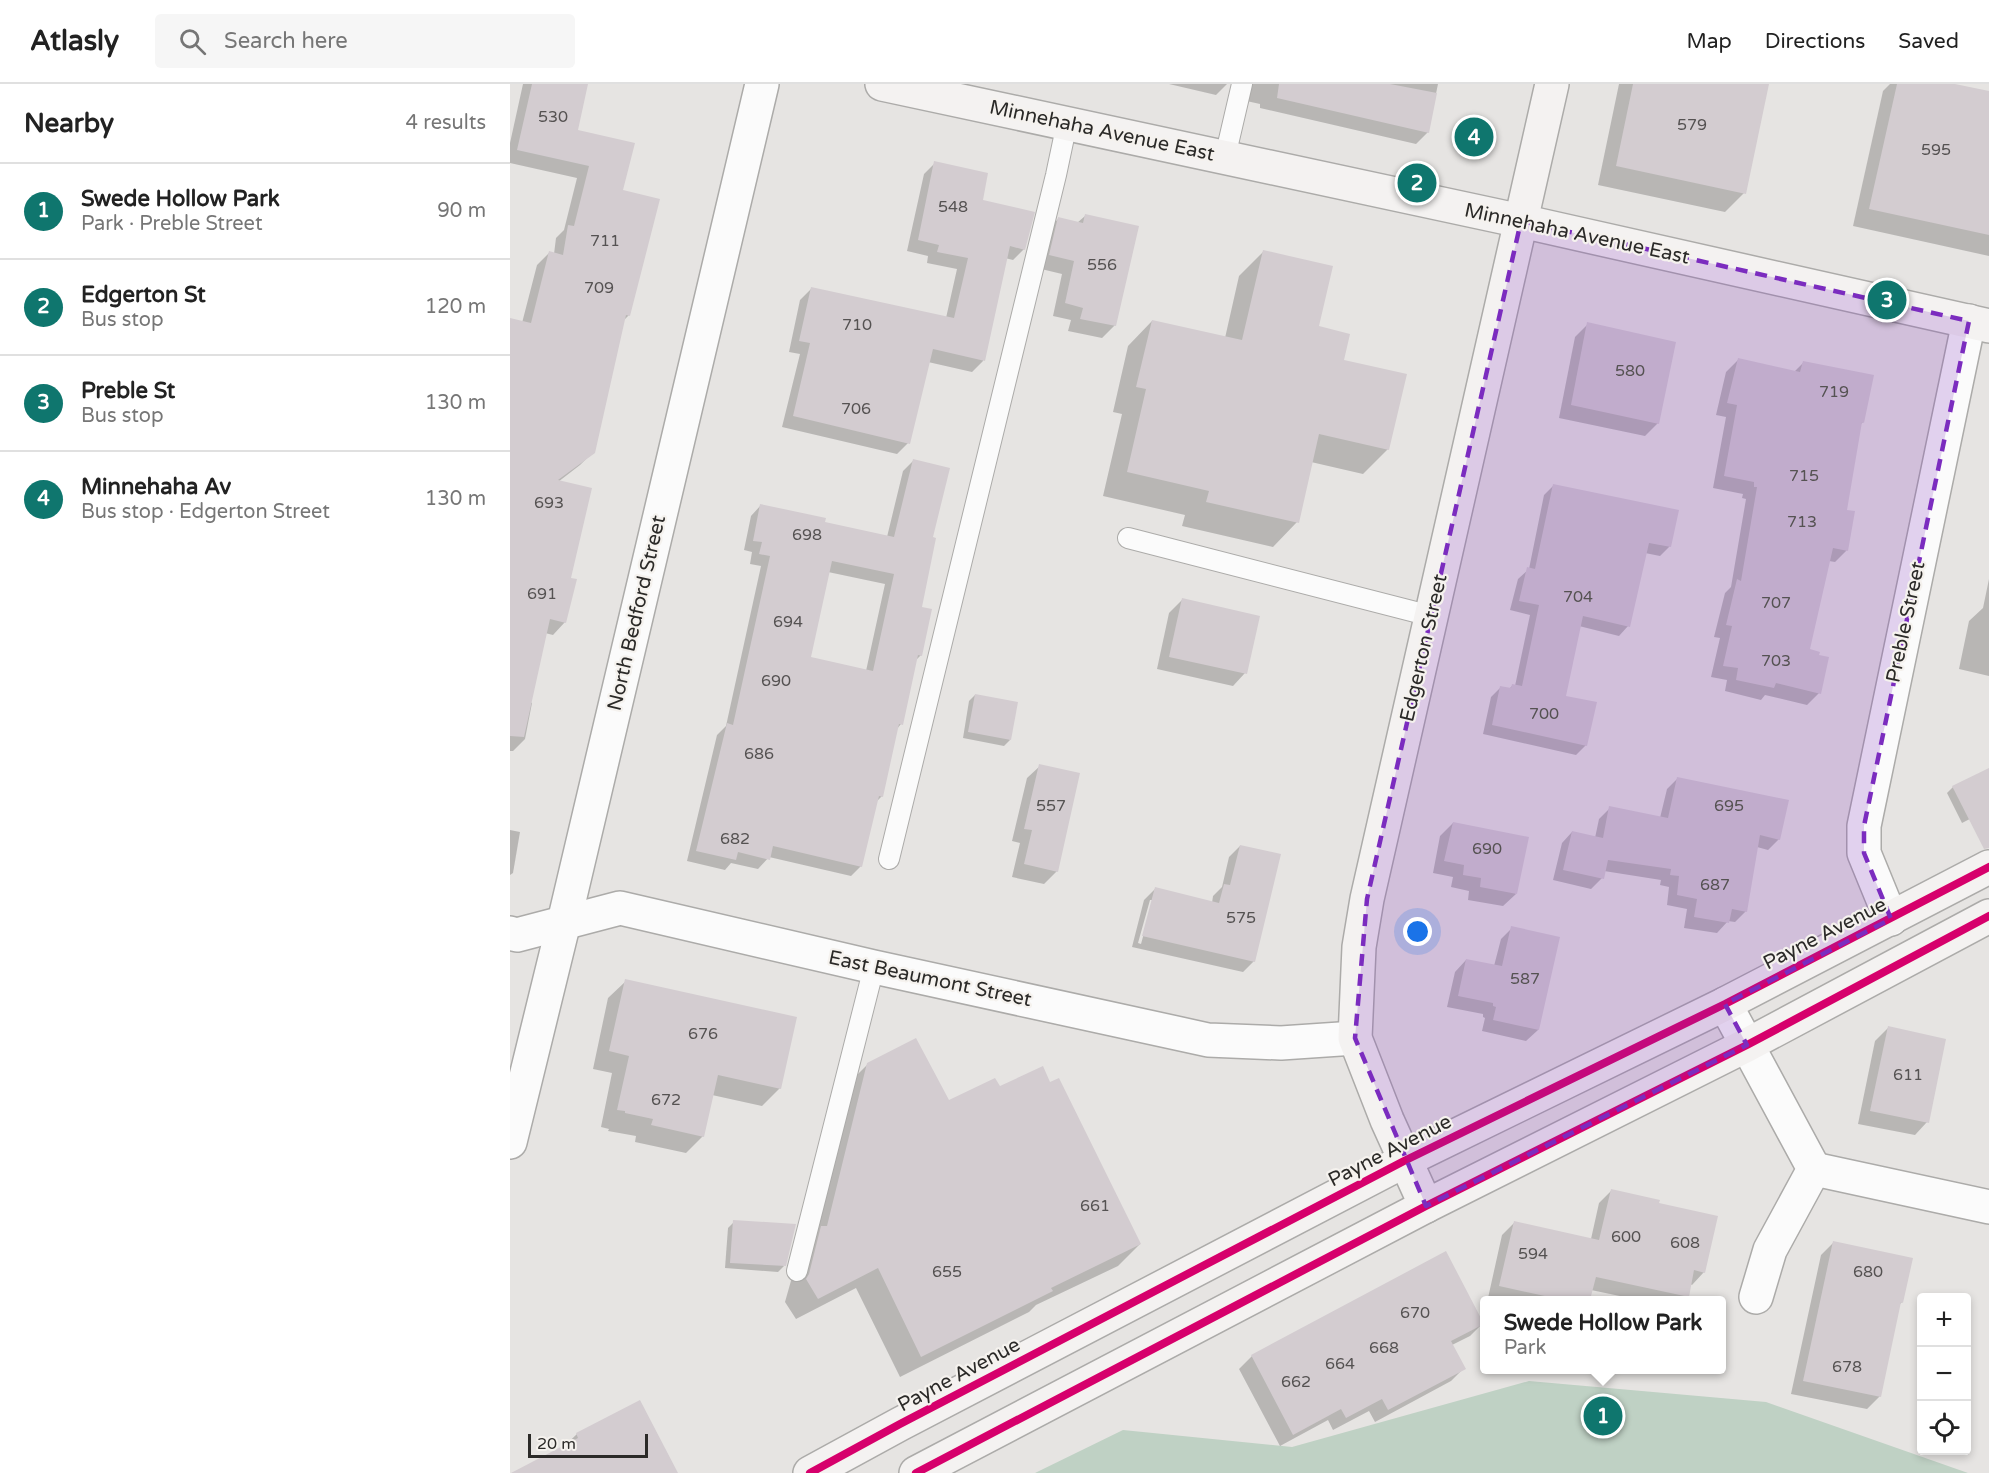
<!DOCTYPE html>
<html lang="en">
<head>
<meta charset="utf-8">
<style>
  body { margin:0; font-family:"Varela Round",sans-serif; background:#f6f6f6; color:#222 }
  .controls { position:absolute; right:18px; bottom:18px; display:grid; overflow:hidden; border-radius:6px; box-shadow:0 3px 9px #0003 }
  .controls button { width:54px; height:54px; display:grid; place-items:center; padding:0; border:0; border-bottom:2px solid #e0e0e0; background:#fff; color:#222; font:30px sans-serif }
  .scale { position:absolute; left:18px; bottom:15px; width:120px; box-sizing:border-box; padding-left:6px; border:3px solid #2b2a28; border-top:0; font-size:16px; line-height:21px; white-space:nowrap; color:#2b2a28; -webkit-text-stroke:4px #f5f2ee; paint-order:stroke }
  .you { position:absolute; left:908px; top:848px; width:21px; height:21px; margin:-15px; border:4px solid #fff; border-radius:50%; background:#1a73e8; box-shadow:0 0 0 9px #1a73e833 }
  .badge { display:grid; place-items:center; width:39px; height:39px; border-radius:50%; background:#0f766e; color:#fff; font-size:20px; font-weight:700 }
  .pin { position:absolute; translate:-50% -50%; border:3px solid #fff; box-shadow:0 2px 6px #0006 }
  .popup { position:absolute; left:970px; top:1212px; width:246px; height:78px; box-sizing:border-box; display:grid; place-content:center; border-radius:6px; background:#fff; filter:drop-shadow(0 2px 4px #0005); font-size:20px; white-space:nowrap; color:#767676 }
  .popup b { font-size:22px; color:#222 }
  .popup::after { content:''; position:absolute; left:50%; top:100%; margin-left:-12px; border:12px solid transparent; border-top-color:#fff }
  .list { margin:0; padding:0; list-style:none }
  h2 { display:flex; justify-content:space-between; align-items:center; height:78px; margin:0; padding:0 24px; font-size:26px }
  h2 small { font-size:20px; font-weight:400; color:#767676 }
  .list li { display:grid; grid-template-columns:39px 1fr auto; gap:18px; align-items:center; box-sizing:border-box; height:96px; padding:0 24px; border-top:2px solid #e0e0e0 }
  .list b { display:block; font-size:22px; white-space:nowrap }
  .list p { margin:0; font-size:20px; white-space:nowrap; color:#767676 }
  .list em { font-size:20px; font-style:normal; color:#767676 }
  .icon { flex:none; width:33px; height:33px; fill:none; stroke:currentColor; stroke-width:2; stroke-linecap:round; stroke-linejoin:round }
  .map { position:relative; flex:none; width:1479px; height:1389px; overflow:hidden }
  header { display:flex; align-items:center; gap:36px; box-sizing:border-box; height:84px; padding:0 30px; background:#fff; border-bottom:2px solid #e0e0e0 }
  header strong { font-size:28px }
  nav { display:flex; gap:33px; margin-inline-start:auto; font-size:21px }
  .search { width:420px; height:54px; background:#f6f6f6; display:flex; align-items:center; gap:15px; box-sizing:border-box; padding:0 21px; border-radius:6px; color:#767676; font-size:22px }
  main { display:flex }
  aside { flex:1; background:#fff }
  .map>svg:first-child { display:block }
  .green { fill:#bfd1c4 }
  .shadow { fill:#0003; fill-rule:evenodd }
  .building { fill:#d3ccd0; fill-rule:evenodd }
  .lines { fill:none; stroke-linecap:round; stroke-linejoin:round }
  .lane-casing { stroke:#acaba9; stroke-width:22 }
  .street-casing { stroke:#acaba9; stroke-width:36 }
  .secondary-casing { stroke:#acaba9; stroke-width:36 }
  .lane { stroke:#fbfbfb; stroke-width:20 }
  .street { stroke:#fbfbfb; stroke-width:33 }
  .secondary { stroke:#f4f2f1; stroke-width:33 }
  .cycleway-casing { stroke:#f5f2ee; stroke-width:11 }
  .cycleway { stroke:#d6006c; stroke-width:8 }
  .marked { fill:#7b2cbf; fill-opacity:0.2; stroke:#7b2cbf; stroke-width:4.5; stroke-dasharray:12 8; stroke-linejoin:round }
  .labels { text-anchor:middle; dominant-baseline:central; stroke-width:4.5; stroke-linejoin:round; paint-order:stroke }
  .number-label { font-size:16px; fill:#555252 }
  .street-label { font-size:20px; fill:#2b2a28; stroke:#f5f2ee }
</style>
</head>
<body>
<header>
<strong>Atlasly</strong>
<div class="search"><svg class="icon" aria-label="search" viewBox="0 0 24 24"><circle cx="10" cy="10" r="6"/><path d="M15 15l6 6"/></svg>Search here</div>
<nav><a>Map</a><a>Directions</a><a>Saved</a></nav>
</header>
<main>
<aside>
<h2>Nearby<small>4 results</small></h2>
<ul class="list">
<li><span class="badge">1</span><div><b>Swede Hollow Park</b><p>Park · Preble Street</p></div><em>90 m</em></li>
<li><span class="badge">2</span><div><b>Edgerton St</b><p>Bus stop</p></div><em>120 m</em></li>
<li><span class="badge">3</span><div><b>Preble St</b><p>Bus stop</p></div><em>130 m</em></li>
<li><span class="badge">4</span><div><b>Minnehaha Av</b><p>Bus stop · Edgerton Street</p></div><em>130 m</em></li>
</ul>
</aside>
<div class="map">
<svg width="1479" height="1389" viewBox="0 0 1479 1389">
  <rect width="100%" height="100%" fill="#e6e4e2"/>
  <!-- green -->
  <polygon class="green" points="1019,1297 1256,1318 1458,1389 525,1389 613,1346 782,1363"/>
  <!-- shadow -->
  <g class="shadow">
    <polygon points="13,0 76,0 66,47 112,107 119,231 114,236 83,368 70,381 48,398 59,495 55,538 43,551 35,549 20,618 22,619 15,655 3,667 0,667 0,236 12,239 27,181 39,169 44,170 46,154 54,146 67,94 0,79 0,59"/>
    <polygon points="659,0 717,0 706,11"/>
    <polygon points="720,0 928,0 918,48 906,60 750,24 750,20 732,16 723,0"/>
    <polygon points="1109,0 1257,0 1234,109 1215,128 1088,101"/>
    <polygon points="1380,0 1438,0 1479,9 1479,172 1343,142 1373,7"/>
    <polygon points="425,79 471,117 514,165 503,176 495,174 473,277 462,288 418,278 398,359 387,370 272,343 290,270 279,268 290,216 301,205 436,234 447,185 417,179 418,172 397,167 414,90"/>
    <polygon points="575,132 605,241 592,254 558,247 561,236 543,232 552,190 527,184 536,148 548,135 567,139"/>
    <polygon points="754,167 832,277 878,365 853,390 801,378 787,438 763,463 672,442 675,431 593,412 612,330 603,328 618,262 642,237 715,254 729,192"/>
    <polygon points="1078,240 1148,339 1135,352 1049,334 1065,253"/>
    <polygon points="1228,276 1284,288 1293,279 1353,338 1350,341 1336,427 1337,466 1325,478 1319,477 1298,567 1309,609 1297,621 1255,611 1251,616 1215,607 1217,596 1201,593 1210,554 1204,553 1215,509 1221,503 1236,415 1232,414 1233,410 1203,404 1216,333 1206,331 1216,288"/>
    <path d="M403 377 421 454 410 524 411 571 406 576 391 640 386 646 372 712 366 718 351 782 341 792 259 773 248 785 221 779 215 786 177 777 207 651 216 642 251 482 240 480 242 468 234 466 241 432 251 421 314 439 377 453 393 387ZM318 488 375 500 356 587 300 574Z"/>
    <polygon points="1044,401 1160,462 1150,472 1135,469 1118,542 1109,552 1069,542 1054,613 1076,661 1066,671 973,650 981,613 991,603 999,605 1002,602 1005,602 1020,531 1000,526 1008,495 1019,485 1034,411"/>
    <polygon points="1479,495 1479,592 1449,585 1459,537 1473,524"/>
    <polygon points="672,516 735,589 723,602 647,585 659,529"/>
    <polygon points="465,611 500,656 494,662 453,654 459,617"/>
    <polygon points="530,682 547,787 534,800 502,793 510,759 502,757 517,694"/>
    <polygon points="1479,693 1479,725 1452,739 1437,709 1443,703"/>
    <polygon points="1168,694 1269,755 1258,766 1247,763 1236,827 1225,838 1218,837 1207,849 1174,844 1177,825 1157,821 1159,803 1150,801 1151,796 1094,787 1092,794 1081,805 1043,796 1052,759 1062,748 1085,754 1089,735 1100,724 1150,734 1157,705"/>
    <polygon points="943,739 1006,810 993,822 958,816 959,807 941,803 943,793 923,789 930,752"/>
    <polygon points="0,746 10,748 3,789 0,791"/>
    <path d="M730 762 744 877 733 888 622 863 634 816 645 805 702 819 703 812 712 803 719 773ZM640 816H643L631 860 628 859Z"/>
    <polygon points="1002,844 1049,854 1028,946 1016,957 972,947 975,934 973,933 973,930 937,923 945,888 956,876 984,882 991,855"/>
    <polygon points="116,897 270,1004 252,1022 202,1011 193,1052 176,1069 125,1058 126,1052 98,1047 99,1045 91,1043 102,989 83,985 98,914"/>
    <polygon points="1378,944 1417,1038 1405,1051 1348,1040 1365,957"/>
    <polygon points="358,980 439,1018 630,1160 608,1182 526,1221 519,1228 390,1293 346,1204 286,1235 275,1218 336,1002"/>
    <polygon points="1101,1107 1147,1120 1194,1188 1182,1201 1180,1200 1177,1212 1173,1216 1129,1216 1081,1206 1079,1216 989,1216 978,1214 992,1151 1004,1139 1081,1155 1089,1119"/>
    <polygon points="224,1138 274,1182 268,1188 215,1184 218,1144"/>
    <polygon points="1324,1158 1392,1218 1389,1221 1370,1312 1357,1325 1281,1310 1311,1171"/>
    <polygon points="973,1239 960,1252 942,1261 954,1284 941,1297 865,1338 859,1327 823,1346 818,1336 770,1362 729,1285 742,1272"/>
    <polygon points="67,1350 166,1389 26,1389"/>
  </g>
  <!-- building -->
  <g class="building">
    <polygon points="22,0 78,0 68,46 125,59 113,106 150,115 120,232 116,231 85,369 48,396 82,404 61,494 67,495 56,539 40,535 14,653 0,652 0,234 21,239 39,167 53,171 58,141 64,142 79,82 7,66"/>
    <polygon points="769,0 880,0 927,9 919,49 767,14"/>
    <polygon points="1123,0 1259,0 1236,110 1106,82"/>
    <polygon points="1387,0 1445,0 1479,7 1479,151 1359,125"/>
    <polygon points="424,77 478,89 473,116 525,128 515,166 500,162 475,277 423,265 400,360 283,332 300,259 289,257 301,203 444,234 458,174 427,168 429,161 408,156"/>
    <polygon points="575,130 629,142 606,242 570,235 573,224 555,219 564,177 539,171 548,133 573,139"/>
    <polygon points="753,166 823,182 809,242 840,250 834,276 897,290 879,366 809,350 789,439 696,418 699,407 617,388 636,305 626,303 642,236 732,256"/>
    <polygon points="1077,238 1166,258 1149,340 1061,321"/>
    <polygon points="1228,274 1290,288 1293,277 1364,291 1354,339 1352,338 1337,426 1345,427 1338,467 1323,464 1300,565 1310,568 1309,571 1319,573 1311,610 1266,599 1264,604 1226,596 1228,584 1213,582 1222,542 1216,541 1227,495 1231,497 1247,403 1244,403 1244,398 1214,392 1227,321 1217,319"/>
    <path d="M403 375 440 384 423 453 426 454 412 523 422 525 412 572 408 571 393 641 389 640 373 713 369 712 352 783 263 762 260 776 228 768 226 776 186 767 217 639 223 641 260 472 249 470 252 458 243 457 250 420 316 434 315 438 384 453ZM322 477 384 490 363 587 301 573Z"/>
    <polygon points="1043,400 1169,426 1161,463 1139,459 1120,543 1073,532 1056,612 1087,618 1077,662 982,641 990,602 1001,604 1002,600 1012,602 1029,521 1009,517 1017,483 1025,485"/>
    <polygon points="672,514 750,532 737,590 659,573"/>
    <polygon points="465,610 508,618 501,656 458,648"/>
    <polygon points="529,680 570,689 548,788 514,780 522,746 514,745"/>
    <polygon points="1479,684 1479,764 1474,765 1442,702"/>
    <polygon points="1167,693 1279,716 1270,756 1250,751 1237,828 1222,825 1219,839 1184,833 1187,815 1167,811 1169,792 1160,791 1161,785 1098,776 1094,795 1053,786 1062,747 1093,754 1099,722 1158,734"/>
    <polygon points="943,738 1019,753 1007,810 970,803 971,794 953,791 954,781 934,777"/>
    <polygon points="730,761 771,770 745,878 632,852 645,803 709,819 714,800 720,801"/>
    <polygon points="1001,842 1050,853 1029,946 983,936 986,923 983,922 983,919 948,912 956,875 992,882"/>
    <polygon points="115,895 287,933 271,1005 208,991 194,1053 141,1041 143,1035 115,1029 115,1027 107,1026 119,972 99,967"/>
    <polygon points="1378,942 1436,955 1419,1039 1360,1027"/>
    <polygon points="406,954 439,1016 485,994 490,1002 533,982 540,998 549,994 631,1160 541,1204 543,1207 411,1273 368,1184 308,1215 296,1195 299,1190 311,1142 317,1142 357,979"/>
    <polygon points="1101,1105 1150,1116 1149,1119 1208,1132 1195,1189 1184,1186 1179,1213 1086,1193 1080,1216 1053,1216 989,1202 1004,1137 1089,1156"/>
    <polygon points="223,1136 286,1140 276,1182 220,1179"/>
    <polygon points="1323,1157 1403,1174 1393,1219 1391,1218 1371,1313 1293,1297"/>
    <polygon points="936,1167 974,1240 941,1257 956,1285 878,1326 872,1315 836,1334 831,1325 783,1351 741,1271"/>
    <polygon points="130,1316 168,1389 1,1389 68,1354 66,1349"/>
  </g>
  <g class="lines">
    <defs>
      <g id="lane">
        <polyline points="715,73 732,0"/>
        <polyline points="618,454 921,532"/>
        <polyline points="379,775 546,91 557,39"/>
        <polyline points="287,1187 364,883"/>
      </g>
      <g id="street">
        <polyline points="1381,835 1354,769 1354,742 1459,237"/>
        <polyline points="0,849 7,851 110,824 364,883 698,956 771,959 845,954"/>
        <polyline points="1215,920 1304,1085 1260,1166 1246,1213"/>
        <polyline points="0,1058 54,838 252,0"/>
        <polyline points="1304,1085 1479,1123"/>
      </g>
      <g id="secondary">
        <polyline points="372,0 1011,137 1479,242"/>
        <polyline points="916,1122 877,1036 845,954 849,863 857,815 1042,0"/>
        <polyline points="300,1389 390,1340 894,1077 1215,920 1479,783"/>
        <polyline points="406,1389 916,1122 1237,961 1479,832"/>
      </g>
    </defs>
    <!-- lane casing -->
    <use href="#lane" class="lane-casing"/>
    <!-- street casing -->
    <use href="#street" class="street-casing"/>
    <!-- secondary casing -->
    <use href="#secondary" class="secondary-casing"/>
    <!-- lane -->
    <use href="#lane" class="lane"/>
    <!-- street -->
    <use href="#street" class="street"/>
    <!-- secondary -->
    <use href="#secondary" class="secondary"/>
    <defs>
      <g id="cycleway">
        <polyline points="300,1389 390,1340 894,1077 1215,920 1479,783"/>
        <polyline points="406,1389 916,1122 1237,961 1479,832"/>
      </g>
    </defs>
    <!-- cycleway casing -->
    <use href="#cycleway" class="cycleway-casing"/>
    <!-- cycleway -->
    <use href="#cycleway" class="cycleway"/>
  </g>
  <!-- marked area -->
  <path class="marked" d="M1011 137 1459 237 1354 742V769L1381 835 1215 920 1237 961 916 1122 845 954 857 815Z"/>
  <g class="labels">
    <!-- number labels -->
    <g class="number-label">
      <text x="43" y="33">530</text>
      <text x="1182" y="41">579</text>
      <text x="1426" y="66">595</text>
      <text x="443" y="123">548</text>
      <text x="95" y="157">711</text>
      <text x="592" y="181">556</text>
      <text x="89" y="204">709</text>
      <text x="347" y="241">710</text>
      <text x="1120" y="287">580</text>
      <text x="1324" y="308">719</text>
      <text x="346" y="325">706</text>
      <text x="1294" y="392">715</text>
      <text x="39" y="419">693</text>
      <text x="1292" y="438">713</text>
      <text x="297" y="451">698</text>
      <text x="32" y="510">691</text>
      <text x="1068" y="513">704</text>
      <text x="1266" y="519">707</text>
      <text x="278" y="538">694</text>
      <text x="1266" y="577">703</text>
      <text x="266" y="597">690</text>
      <text x="1034" y="630">700</text>
      <text x="249" y="670">686</text>
      <text x="541" y="722">557</text>
      <text x="1219" y="722">695</text>
      <text x="225" y="755">682</text>
      <text x="977" y="765">690</text>
      <text x="1205" y="801">687</text>
      <text x="731" y="834">575</text>
      <text x="1015" y="895">587</text>
      <text x="193" y="950">676</text>
      <text x="1398" y="991">611</text>
      <text x="156" y="1016">672</text>
      <text x="585" y="1122">661</text>
      <text x="1116" y="1153">600</text>
      <text x="1175" y="1159">608</text>
      <text x="1023" y="1170">594</text>
      <text x="437" y="1188">655</text>
      <text x="1358" y="1188">680</text>
      <text x="905" y="1229">670</text>
      <text x="874" y="1264">668</text>
      <text x="830" y="1280">664</text>
      <text x="1337" y="1283">678</text>
      <text x="786" y="1298">662</text>
    </g>
    <!-- street labels -->
    <g class="street-label">
      <text transform="translate(592 47) rotate(12)">Minnehaha Avenue East</text>
      <text transform="translate(1067 150) rotate(12)">Minnehaha Avenue East</text>
      <text transform="translate(127 529) rotate(-77)">North Bedford Street</text>
      <text transform="translate(1396 538) rotate(-78)">Preble Street</text>
      <text transform="translate(914 564) rotate(-77)">Edgerton Street</text>
      <text transform="translate(1315 850) rotate(-27)">Payne Avenue</text>
      <text transform="translate(420 895) rotate(12)">East Beaumont Street</text>
      <text transform="translate(880 1067) rotate(-27)">Payne Avenue</text>
      <text transform="translate(449 1291) rotate(-28)">Payne Avenue</text>
    </g>
  </g>
</svg>
<div class="controls">
<button>+</button>
<button>−</button>
<button><svg class="icon" aria-label="locate" viewBox="0 0 24 24"><circle cx="12" cy="12" r="6"/><path d="M12 2v4M12 18v4M2 12h4M18 12h4"/></svg></button>
</div>
<div class="scale">20 m</div>
<div class="you"></div>
<div class="pin badge" style="left:1093px;top:1332px">1</div>
<div class="popup"><b>Swede Hollow Park</b>Park</div>
<div class="pin badge" style="left:907px;top:99px">2</div>
<div class="pin badge" style="left:1377px;top:216px">3</div>
<div class="pin badge" style="left:964px;top:53px">4</div>
</div>
</main>
</body>
</html>
